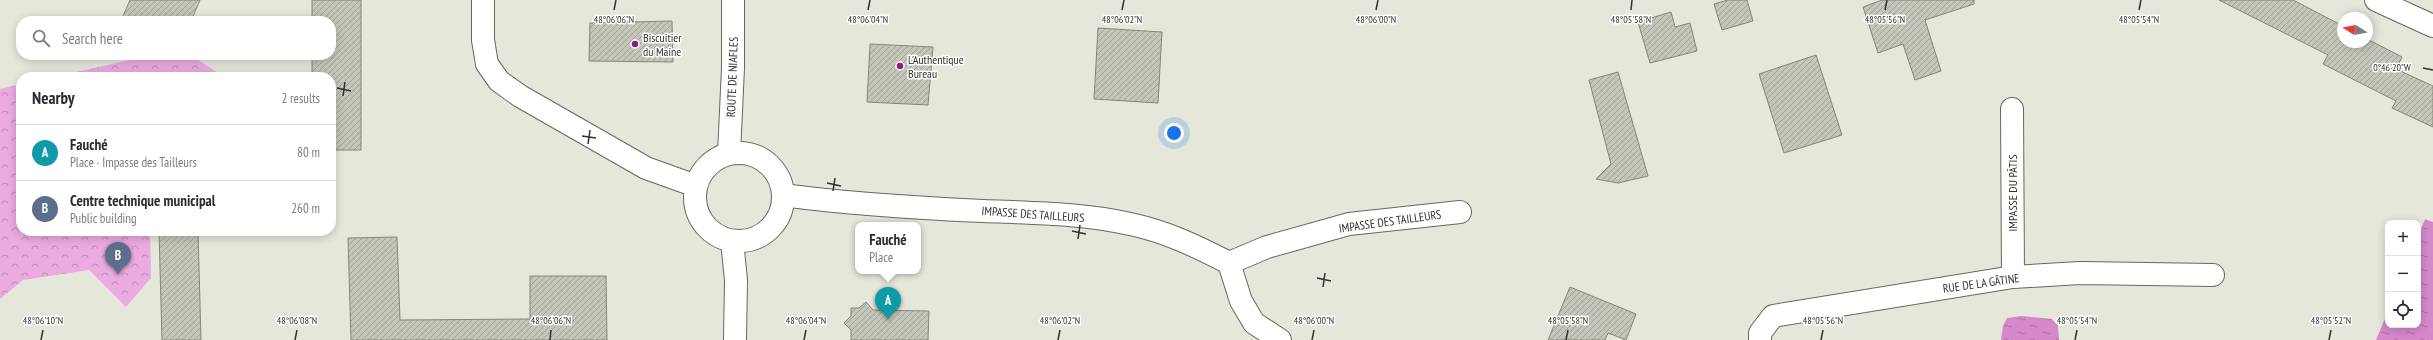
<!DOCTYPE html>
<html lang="en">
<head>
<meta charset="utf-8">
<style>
  body { margin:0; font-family:"PT Sans Narrow",sans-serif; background:#f7f7f7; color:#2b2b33 }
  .controls { position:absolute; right:12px; bottom:12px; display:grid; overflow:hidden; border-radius:8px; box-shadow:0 2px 10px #0003 }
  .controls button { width:36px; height:36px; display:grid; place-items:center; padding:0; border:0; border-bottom:1px solid #e1e1e2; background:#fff; color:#2b2b33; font:20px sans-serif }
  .compass { position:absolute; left:2337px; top:12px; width:36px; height:36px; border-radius:50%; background:#fff; box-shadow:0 2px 10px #0003; rotate:281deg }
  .you { position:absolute; left:1174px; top:133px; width:14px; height:14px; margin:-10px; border:3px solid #fff; border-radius:50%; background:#1a73e8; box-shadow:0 0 0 6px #1a73e833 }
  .badge { display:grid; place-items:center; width:26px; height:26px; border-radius:50%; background:#2563eb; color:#fff; font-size:13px; font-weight:700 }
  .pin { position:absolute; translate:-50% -33px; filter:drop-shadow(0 1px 2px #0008) }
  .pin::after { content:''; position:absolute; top:21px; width:14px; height:12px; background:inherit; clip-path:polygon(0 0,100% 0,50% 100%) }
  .popup { position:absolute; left:855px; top:222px; width:66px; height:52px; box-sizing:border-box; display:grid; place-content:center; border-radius:8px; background:#fff; filter:drop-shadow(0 1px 3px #0005); font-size:13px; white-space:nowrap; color:#7c7c81 }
  .popup b { font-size:15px; color:#2b2b33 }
  .popup::after { content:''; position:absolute; left:50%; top:100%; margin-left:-8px; border:8px solid transparent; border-top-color:#fff }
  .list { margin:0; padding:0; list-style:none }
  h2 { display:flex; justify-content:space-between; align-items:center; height:52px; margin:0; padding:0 16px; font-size:17px }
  h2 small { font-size:13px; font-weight:400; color:#7c7c81 }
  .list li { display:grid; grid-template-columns:26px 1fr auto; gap:12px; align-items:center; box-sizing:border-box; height:56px; padding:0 16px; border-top:1px solid #e1e1e2 }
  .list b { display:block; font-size:15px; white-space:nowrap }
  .list p { margin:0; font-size:13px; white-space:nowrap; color:#7c7c81 }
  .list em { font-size:13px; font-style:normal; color:#7c7c81 }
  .icon { flex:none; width:22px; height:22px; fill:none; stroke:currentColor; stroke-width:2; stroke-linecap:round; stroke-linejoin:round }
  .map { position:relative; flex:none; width:2433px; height:340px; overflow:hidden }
  .search { position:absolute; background:#fff; box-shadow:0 2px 10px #0003; left:16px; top:16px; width:320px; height:44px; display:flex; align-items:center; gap:10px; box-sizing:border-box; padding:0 14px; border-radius:16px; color:#7c7c81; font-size:15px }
  .panel { position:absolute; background:#fff; box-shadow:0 2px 10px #0003; left:16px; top:72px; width:320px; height:164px; border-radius:16px }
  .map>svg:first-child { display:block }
  .forest { fill:url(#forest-crowns) }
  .water { fill:url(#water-ripples) }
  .building { fill:url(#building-hatch); stroke:#84867a }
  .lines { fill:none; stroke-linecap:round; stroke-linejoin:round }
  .minor-casing { stroke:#67685d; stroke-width:24 }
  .tertiary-casing { stroke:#67685d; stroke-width:24 }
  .minor { stroke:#fff; stroke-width:22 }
  .tertiary { stroke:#fff; stroke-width:22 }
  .ticks { fill:none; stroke:#31312d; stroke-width:1.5 }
  .poi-dot { fill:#8b1d81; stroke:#fff; stroke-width:1.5 }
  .labels { text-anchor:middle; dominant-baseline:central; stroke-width:3; stroke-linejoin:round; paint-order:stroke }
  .poi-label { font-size:12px; fill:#31312d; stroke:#fff; text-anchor:start }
  .street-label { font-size:12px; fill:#31312d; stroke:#fff }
  .ticks-label { font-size:10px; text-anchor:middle; fill:#31312d; stroke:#fff; stroke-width:3; stroke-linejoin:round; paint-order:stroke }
</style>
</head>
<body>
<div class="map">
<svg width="2433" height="340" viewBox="0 0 2433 340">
  <defs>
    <pattern id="forest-crowns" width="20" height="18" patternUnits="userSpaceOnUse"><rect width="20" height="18" fill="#ebaae0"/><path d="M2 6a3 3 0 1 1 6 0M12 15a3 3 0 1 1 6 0" fill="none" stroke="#bf8bb6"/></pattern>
    <pattern id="water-ripples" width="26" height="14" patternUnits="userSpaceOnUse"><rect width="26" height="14" fill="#d588ca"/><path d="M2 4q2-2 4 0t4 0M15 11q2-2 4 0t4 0" fill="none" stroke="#ad70a4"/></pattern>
    <pattern id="building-hatch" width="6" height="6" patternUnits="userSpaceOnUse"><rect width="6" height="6" fill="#c4c6b9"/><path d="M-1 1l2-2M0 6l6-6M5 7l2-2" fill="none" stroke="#a0a197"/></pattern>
  </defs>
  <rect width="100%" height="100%" fill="#e5e7da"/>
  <!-- forest -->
  <g class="forest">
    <polygon points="153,55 191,55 224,77 53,77"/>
    <polygon points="21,84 21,231 150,231 151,278 126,307 89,270 23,280 0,299 0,89"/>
  </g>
  <!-- water -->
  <g class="water">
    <polygon points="2425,219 2433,222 2433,340 2376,340 2388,311 2388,325 2418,325 2418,237"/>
    <polygon points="2022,316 2052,319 2058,326 2059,340 2001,340 2003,326 2007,318"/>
  </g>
  <!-- building -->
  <g class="building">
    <polygon points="130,0 200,0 191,21 135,21 123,16"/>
    <polygon points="312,0 361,0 361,150 331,150 331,77 312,77 312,55 331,55 331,21 312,21"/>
    <polygon points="1728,0 1747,0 1753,21 1722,30 1714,4"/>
    <polygon points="1882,0 1974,0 1974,4 1925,20 1941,71 1915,80 1903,44 1878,53 1863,7"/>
    <polygon points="2219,0 2293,0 2343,26 2343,42 2367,42 2367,39 2402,57 2396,69 2433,86 2433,127 2392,108 2396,101 2323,64 2328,55"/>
    <polygon points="1671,12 1675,27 1690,23 1697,51 1650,63 1638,22"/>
    <polygon points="672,21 673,62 589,61 590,23"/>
    <polygon points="1098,28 1162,32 1158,103 1094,99"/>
    <polygon points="870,44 933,47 928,105 867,102"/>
    <polygon points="1816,55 1842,135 1784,153 1759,74"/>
    <polygon points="1618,72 1648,176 1618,183 1596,179 1611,164 1589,80"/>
    <polygon points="159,231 198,231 201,340 162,340"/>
    <polygon points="397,237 400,320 530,319 530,276 606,276 607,340 351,340 348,238"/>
    <polygon points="1570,287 1636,314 1626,340 1608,333 1605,340 1548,340"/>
    <polygon points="866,302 873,310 929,311 928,340 851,340 851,330 844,323 851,316 851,308 859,308"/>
  </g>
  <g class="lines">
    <defs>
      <g id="minor">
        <polyline points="483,0 483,40 487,64 499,81 520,96 646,168 696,186"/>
        <polyline points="2376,0 2433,26"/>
        <polyline points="2012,109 2013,277"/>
        <path d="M783 195C849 204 916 208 983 211 1032 213 1082 213 1130 224 1165 231 1198 247 1229 263L1267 247 1349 224 1460 212"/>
        <polyline points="1229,263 1241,301 1254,323 1280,340"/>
        <polyline points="1760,340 1760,333 1773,316 2013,277 2080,273 2213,275"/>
      </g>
      <g id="tertiary">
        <circle cx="739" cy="197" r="44"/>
        <polyline points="729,154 733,68 733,0"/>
        <polyline points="732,241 736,280 735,340"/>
      </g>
    </defs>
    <!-- minor casing -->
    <use href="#minor" class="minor-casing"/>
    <!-- tertiary casing -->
    <use href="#tertiary" class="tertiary-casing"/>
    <!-- minor -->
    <use href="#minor" class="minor"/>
    <!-- tertiary -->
    <use href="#tertiary" class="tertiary"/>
  </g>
  <!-- ticks -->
  <path class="ticks" d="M614 10 616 0M868 10 870 0M1122 10 1124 0M1376 10 1378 0M1631 10 1632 0M1885 10 1887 0M2139 10 2141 0M2423 68 2433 70M337 88 351 91M343 96 345 82M582 136 596 138M588 144 590 130M827 183 841 186M833 191 835 178M1072 231 1086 234M1078 239 1080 225M1317 278 1331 281M1323 287 1325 273M41 340 43 330M295 340 297 330M550 340 551 330M804 340 806 330M1058 340 1060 330M1312 340 1314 330M1566 340 1568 330M1821 340 1823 330M2075 340 2077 330M2329 340 2331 330"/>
  <!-- markers -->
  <g class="poi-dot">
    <circle cx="635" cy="44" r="4"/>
    <circle cx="900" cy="66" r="4"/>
  </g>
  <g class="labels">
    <!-- poi labels -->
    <g class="poi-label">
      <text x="643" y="37">Biscuitier<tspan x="643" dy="14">du Maine</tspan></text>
      <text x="908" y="59">L'Authentique<tspan x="908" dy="14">Bureau</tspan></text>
    </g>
    <!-- street labels -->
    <g class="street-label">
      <text transform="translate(732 77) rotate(-88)">ROUTE DE NIAFLES</text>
      <text transform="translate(2012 193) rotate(-90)">IMPASSE DU PÂTIS</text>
      <text transform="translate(1033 214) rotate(4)">IMPASSE DES TAILLEURS</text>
      <text transform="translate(1390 221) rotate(-8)">IMPASSE DES TAILLEURS</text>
      <text transform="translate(1981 283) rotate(-8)">RUE DE LA GÂTINE</text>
    </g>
  </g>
  <g class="ticks-label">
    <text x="614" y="23">48°06'06"N</text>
    <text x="868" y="23">48°06'04"N</text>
    <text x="1122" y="23">48°06'02"N</text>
    <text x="1376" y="23">48°06'00"N</text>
    <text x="1631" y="23">48°05'58"N</text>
    <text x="1885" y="23">48°05'56"N</text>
    <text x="2139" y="23">48°05'54"N</text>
    <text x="2392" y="71">0°46'20"W</text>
    <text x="43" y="324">48°06'10"N</text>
    <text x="297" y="324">48°06'08"N</text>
    <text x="551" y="324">48°06'06"N</text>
    <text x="806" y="324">48°06'04"N</text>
    <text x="1060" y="324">48°06'02"N</text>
    <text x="1314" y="324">48°06'00"N</text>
    <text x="1568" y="324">48°05'58"N</text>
    <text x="1823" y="324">48°05'56"N</text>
    <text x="2077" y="324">48°05'54"N</text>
    <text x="2331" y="324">48°05'52"N</text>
  </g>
</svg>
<div class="controls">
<button>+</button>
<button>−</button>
<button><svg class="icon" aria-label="locate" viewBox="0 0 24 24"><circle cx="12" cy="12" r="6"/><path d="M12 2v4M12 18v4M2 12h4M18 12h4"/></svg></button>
</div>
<svg class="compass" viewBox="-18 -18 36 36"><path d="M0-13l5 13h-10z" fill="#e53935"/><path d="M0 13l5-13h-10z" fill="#7c7c81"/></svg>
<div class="you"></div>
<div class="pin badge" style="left:888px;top:320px;background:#0f9aa8">A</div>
<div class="popup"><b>Fauché</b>Place</div>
<div class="pin badge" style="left:118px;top:275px;background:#5c6f8a">B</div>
<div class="search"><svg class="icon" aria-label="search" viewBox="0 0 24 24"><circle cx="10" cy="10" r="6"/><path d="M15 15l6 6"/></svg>Search here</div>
<section class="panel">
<h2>Nearby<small>2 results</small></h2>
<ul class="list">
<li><span class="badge" style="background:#0f9aa8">A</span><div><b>Fauché</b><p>Place · Impasse des Tailleurs</p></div><em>80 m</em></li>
<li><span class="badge" style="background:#5c6f8a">B</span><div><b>Centre technique municipal</b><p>Public building</p></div><em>260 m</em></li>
</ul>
</section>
</div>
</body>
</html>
